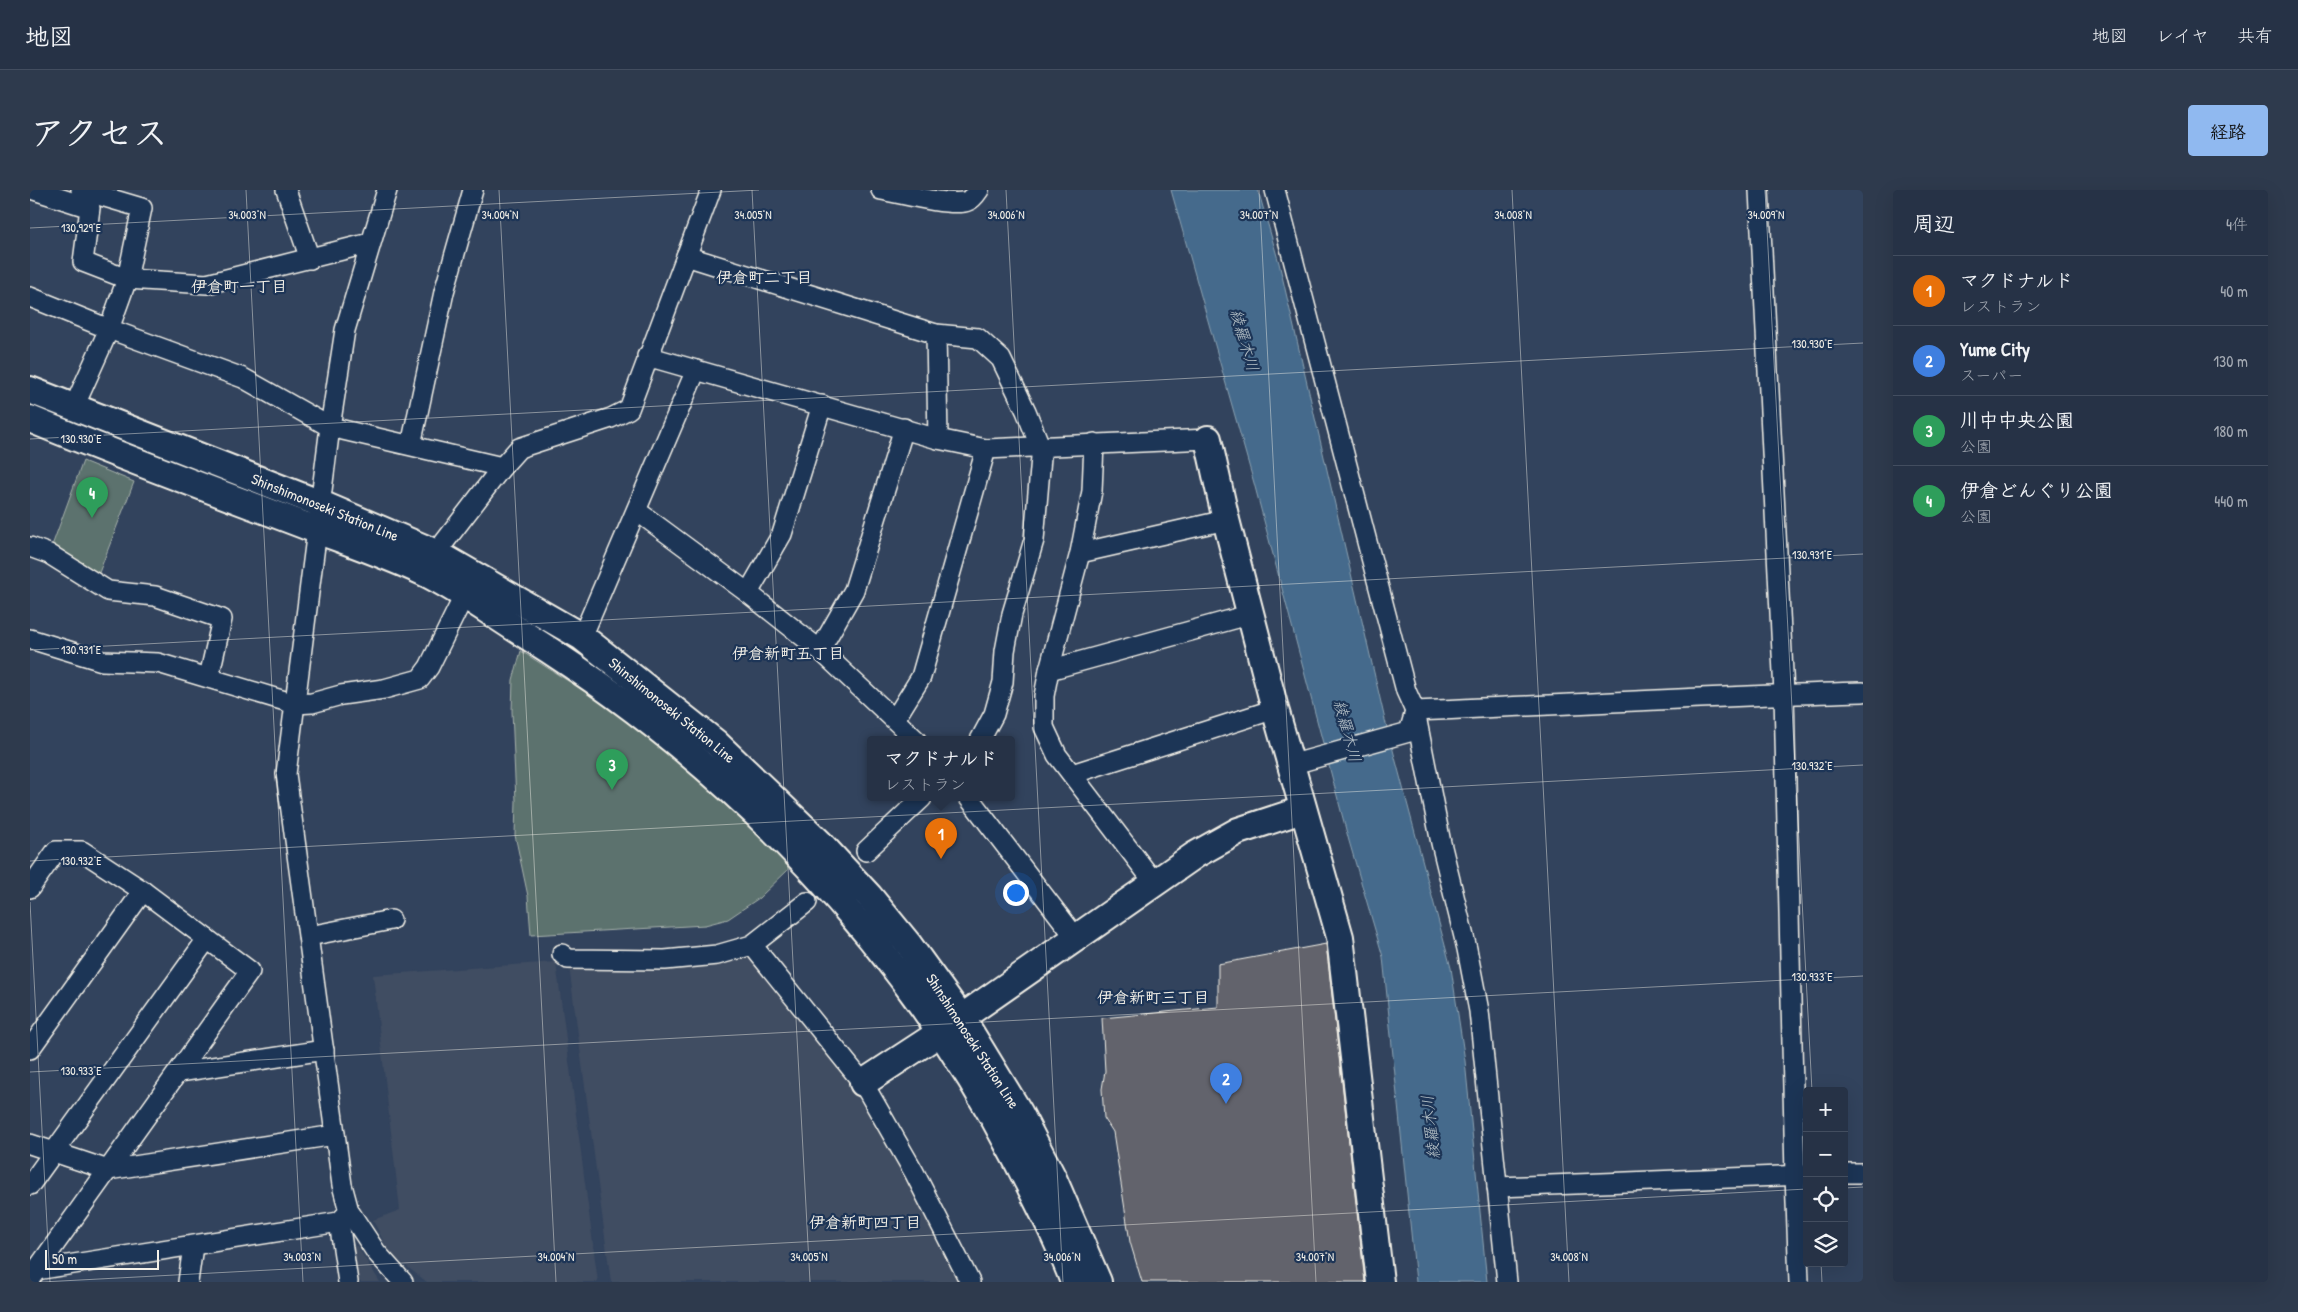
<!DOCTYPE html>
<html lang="ja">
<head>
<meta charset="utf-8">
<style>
  body { margin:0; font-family:"Patrick Hand","Klee One",sans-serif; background:#2e3a4d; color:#f1f3f6 }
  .controls { position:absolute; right:15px; bottom:15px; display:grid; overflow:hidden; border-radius:5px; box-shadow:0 5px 20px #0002 }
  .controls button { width:45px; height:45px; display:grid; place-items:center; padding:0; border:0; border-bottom:1px solid #424d5f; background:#263246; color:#f1f3f6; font:25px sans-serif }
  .scale { position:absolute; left:15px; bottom:12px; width:114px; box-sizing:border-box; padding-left:5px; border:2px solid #f4f1e8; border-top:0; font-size:14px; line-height:18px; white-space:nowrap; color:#f4f1e8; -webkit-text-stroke:4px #1d3557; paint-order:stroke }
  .you { position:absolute; left:985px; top:702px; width:18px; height:18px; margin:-12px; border:4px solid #fff; border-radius:50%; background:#1a73e8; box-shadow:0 0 0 8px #1a73e833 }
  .badge { display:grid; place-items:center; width:32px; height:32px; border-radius:50%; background:#90b9f0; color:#fff; font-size:16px; font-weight:700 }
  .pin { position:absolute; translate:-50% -41px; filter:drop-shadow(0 1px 2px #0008) }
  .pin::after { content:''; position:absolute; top:26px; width:18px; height:15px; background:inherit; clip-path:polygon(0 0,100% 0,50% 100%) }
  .popup { position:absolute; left:837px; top:546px; width:148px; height:65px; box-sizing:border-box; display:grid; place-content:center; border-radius:5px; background:#263246; filter:drop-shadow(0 1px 4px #0005); font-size:16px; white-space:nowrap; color:#a4aab3 }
  .popup b { font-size:19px; color:#f1f3f6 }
  .popup::after { content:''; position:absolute; left:50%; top:100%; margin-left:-10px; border:10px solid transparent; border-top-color:#263246 }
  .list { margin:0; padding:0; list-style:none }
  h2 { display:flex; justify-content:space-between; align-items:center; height:65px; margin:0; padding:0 20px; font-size:21px }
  h2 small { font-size:16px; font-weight:400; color:#a4aab3 }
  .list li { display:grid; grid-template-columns:32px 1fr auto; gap:15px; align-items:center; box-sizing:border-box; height:70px; padding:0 20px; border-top:1px solid #424d5f }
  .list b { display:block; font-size:19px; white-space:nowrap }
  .list p { margin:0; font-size:16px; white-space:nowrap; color:#a4aab3 }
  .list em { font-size:16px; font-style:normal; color:#a4aab3 }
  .icon { flex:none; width:28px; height:28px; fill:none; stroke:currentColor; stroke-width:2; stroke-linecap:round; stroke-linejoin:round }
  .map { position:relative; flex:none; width:1833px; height:1092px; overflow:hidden; border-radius:5px }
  header { display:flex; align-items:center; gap:30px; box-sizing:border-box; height:70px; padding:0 25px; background:#263246; border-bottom:1px solid #424d5f }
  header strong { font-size:24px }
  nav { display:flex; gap:28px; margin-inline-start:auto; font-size:18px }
  .intro { display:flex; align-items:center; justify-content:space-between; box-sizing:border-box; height:120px; padding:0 30px }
  h1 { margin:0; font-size:35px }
  .button { padding:12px 22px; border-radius:5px; background:#90b9f0; color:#111; font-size:18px; font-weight:700 }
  main { display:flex; gap:30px; padding:0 30px }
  aside { flex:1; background:#263246; border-radius:5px; box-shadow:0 5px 20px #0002 }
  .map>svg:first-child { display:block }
  .built { fill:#404d62 }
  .green { fill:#5b726e; stroke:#a8b2ab }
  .water { fill:#456b8c; stroke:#8ba1b1 }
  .building { fill:#62646c; stroke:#f4f1e8 }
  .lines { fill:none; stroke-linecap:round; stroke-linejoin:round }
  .street-casing { stroke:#f4f1e8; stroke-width:22 }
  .secondary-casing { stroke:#f4f1e8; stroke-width:30 }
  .street { stroke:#1d3557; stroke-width:19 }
  .secondary { stroke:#1d3557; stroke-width:26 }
  .ticks { fill:none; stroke:#f4f1e8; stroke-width:1; stroke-opacity:0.45 }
  .labels { text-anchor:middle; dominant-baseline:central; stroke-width:4.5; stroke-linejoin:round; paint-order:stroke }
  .street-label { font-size:15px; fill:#f4f1e8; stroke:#1d3557 }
  .neighbourhood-label { font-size:16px; font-weight:bold; fill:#f4f1e8; stroke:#1d3557 }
  .water-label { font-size:16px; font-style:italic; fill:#b7c2c8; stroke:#1d3557 }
  .ticks-label { font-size:12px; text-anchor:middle; fill:#f4f1e8; stroke:#1d3557; stroke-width:4.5; stroke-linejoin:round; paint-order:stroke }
</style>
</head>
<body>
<header>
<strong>地図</strong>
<nav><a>地図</a><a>レイヤ</a><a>共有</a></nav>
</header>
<div class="intro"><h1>アクセス</h1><a class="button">経路</a></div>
<main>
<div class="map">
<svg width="1833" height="1092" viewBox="0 0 1833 1092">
  <rect width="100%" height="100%" fill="#32435d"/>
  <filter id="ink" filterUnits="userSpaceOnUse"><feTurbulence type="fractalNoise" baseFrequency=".02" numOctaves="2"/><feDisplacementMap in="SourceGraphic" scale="10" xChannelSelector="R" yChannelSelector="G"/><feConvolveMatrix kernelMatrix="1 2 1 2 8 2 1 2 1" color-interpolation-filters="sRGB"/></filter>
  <g filter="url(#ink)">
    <!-- built -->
    <g class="built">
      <polygon points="720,763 821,896 875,983 929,1092 581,1092 539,776"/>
      <polygon points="526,772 568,1092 397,1092 359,1063 343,1030 370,1020 343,785"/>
      <polygon points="327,1056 350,1092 323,1092 319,1057"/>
    </g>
    <!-- green -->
    <g class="green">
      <polygon points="53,271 104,292 65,393 19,364"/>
      <path d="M491 461C533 488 575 513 614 544 665 585 714 631 760 678L729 708 698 729 675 735 501 745 498 706 485 645 486 611 482 521 483 490Z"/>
    </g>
    <!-- water -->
    <polygon class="water" points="1141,0 1228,0 1249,73 1355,530 1421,778 1435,871 1457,1092 1386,1092 1353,767 1319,651 1224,293"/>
    <!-- building -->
    <polygon class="building" points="1296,754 1335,1092 1112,1092 1100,1052 1083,942 1074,928 1072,899 1075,881 1072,828 1188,817 1188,774"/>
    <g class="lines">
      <defs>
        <g id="street">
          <polyline points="4,0 60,18 53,72 97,89 177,94 340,53"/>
          <polyline points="256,0 280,69"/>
          <polyline points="357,0 315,140 300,237 256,584 312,995 319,1021 346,1062 373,1092"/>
          <path d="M851 0C873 4 913 15 934 12 941 11 945 6 949 0"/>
          <polyline points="1245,0 1376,501 1385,521 1411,653 1437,759 1449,821 1477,1092"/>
          <polyline points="1729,0 1754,503 1765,985 1769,1092"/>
          <polyline points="656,66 906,144 948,148 971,169 996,221 1010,256 1011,267 1004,350 982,424 975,461 973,492 964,524 950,550"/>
          <polyline points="0,107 79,139 213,188 300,237 472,277"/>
          <polyline points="906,144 908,249"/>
          <polyline points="617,166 908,249 956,259 1178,249"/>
          <polyline points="44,217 79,139 97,89 112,18 51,0"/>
          <polyline points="1064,253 1062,301 1050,363 1019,480 1014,506 1014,537 1027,565 1124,692"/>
          <polyline points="381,255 414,102 443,0"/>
          <polyline points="607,321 718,403 790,460 886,550"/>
          <polyline points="0,357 19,364 78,401 125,406 192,429 179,487"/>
          <polyline points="406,363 472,277 489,258 581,228 599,219 681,0"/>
          <polyline points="1050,363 1196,330"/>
          <polyline points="718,403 752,344 792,215"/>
          <polyline points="552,447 666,180"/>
          <polyline points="0,449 72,471 128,473 265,514 282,513 311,505 354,499 390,489 399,477 434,406"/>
          <polyline points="790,460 824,400 874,238"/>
          <polyline points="1019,480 1222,424"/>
          <path d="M1385 521C1534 515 1684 506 1833 502"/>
          <polyline points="865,529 891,487 956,259"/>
          <polyline points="1260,575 1379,542 1385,522"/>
          <polyline points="1042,584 1245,519"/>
          <polyline points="939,608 1046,748"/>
          <polyline points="836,661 892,608"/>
          <polyline points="0,698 26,661 52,661 113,701 220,781 0,1089"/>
          <polyline points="279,746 361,730"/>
          <polyline points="722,755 833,893 884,982 940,1092"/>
          <polyline points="532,764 538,769 635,770 687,765 722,755 777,712"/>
          <polyline points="0,859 113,701"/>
          <polyline points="149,882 294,860"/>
          <polyline points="0,954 78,980 305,945"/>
          <polyline points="1814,983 1833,983"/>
          <polyline points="0,995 177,749"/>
          <polyline points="1467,997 1776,985"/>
          <polyline points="317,1024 309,1032 318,1092"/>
          <polyline points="6,1080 309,1032"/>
          <polyline points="158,1092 163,1056"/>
        </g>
        <g id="secondary">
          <polyline points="0,200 291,314 406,363 552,447 686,553 789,652 839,706 879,755 931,827 989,922 1023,988 1068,1092"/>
          <path d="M0 229C91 267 184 301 276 336 315 351 357 365 395 383 430 400 463 425 497 446 704 576 874 753 987 971 1007 1010 1028 1050 1044 1092"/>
          <polyline points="1178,249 1196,330 1245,519 1310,747 1350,1092"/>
          <polyline points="833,893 911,842 1165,665 1208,641 1272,620"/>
        </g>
      </defs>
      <!-- street casing -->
      <use href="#street" class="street-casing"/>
      <!-- secondary casing -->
      <use href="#secondary" class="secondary-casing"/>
      <!-- street -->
      <use href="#street" class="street"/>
      <!-- secondary -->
      <use href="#secondary" class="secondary"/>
    </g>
  </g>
  <!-- ticks -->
  <path class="ticks" d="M216 0 273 1092M469 0 526 1092M722 0 780 1092M976 0 1033 1092M1229 0 1286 1092M1482 0 1539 1092M1735 0 1782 901M0 38 729 0M0 249 1833 153M0 460 1833 364M0 671 1833 575M0 712 20 1092M0 882 1833 786M1814 998 1833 997M1791 1073 1792 1092M12 1092 1777 999"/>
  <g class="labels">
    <!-- street labels -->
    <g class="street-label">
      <text transform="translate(295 317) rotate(22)">Shinshimonoseki Station Line</text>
      <text transform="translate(642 520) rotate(39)">Shinshimonoseki Station Line</text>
      <text transform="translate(943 851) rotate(57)">Shinshimonoseki Station Line</text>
    </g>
    <!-- neighbourhood labels -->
    <g class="neighbourhood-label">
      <text x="734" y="87">伊倉町二丁目</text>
      <text x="209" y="96">伊倉町一丁目</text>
      <text x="758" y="463">伊倉新町五丁目</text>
      <text x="1123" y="807">伊倉新町三丁目</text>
      <text x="835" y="1032">伊倉新町四丁目</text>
    </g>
    <!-- water labels -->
    <g class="water-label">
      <text transform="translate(1215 150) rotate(74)">綾羅木川</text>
      <text transform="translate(1318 541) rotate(75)">綾羅木川</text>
      <text transform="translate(1400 937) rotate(-96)">綾羅木川</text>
    </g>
  </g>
  <g class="ticks-label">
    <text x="217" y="29">34.003°N</text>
    <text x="470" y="29">34.004°N</text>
    <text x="723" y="29">34.005°N</text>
    <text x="976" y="29">34.006°N</text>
    <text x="1229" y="29">34.007°N</text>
    <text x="1483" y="29">34.008°N</text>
    <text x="1736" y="29">34.009°N</text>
    <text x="51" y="42">130.929°E</text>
    <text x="1782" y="158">130.930°E</text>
    <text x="51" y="253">130.930°E</text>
    <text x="1782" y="369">130.931°E</text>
    <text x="51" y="464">130.931°E</text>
    <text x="1782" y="580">130.932°E</text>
    <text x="51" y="675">130.932°E</text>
    <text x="1782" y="791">130.933°E</text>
    <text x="51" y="885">130.933°E</text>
    <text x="272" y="1071">34.003°N</text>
    <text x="526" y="1071">34.004°N</text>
    <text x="779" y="1071">34.005°N</text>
    <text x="1032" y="1071">34.006°N</text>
    <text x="1285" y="1071">34.007°N</text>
    <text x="1539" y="1071">34.008°N</text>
  </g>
</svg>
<div class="controls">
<button>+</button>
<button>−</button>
<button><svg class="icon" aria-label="locate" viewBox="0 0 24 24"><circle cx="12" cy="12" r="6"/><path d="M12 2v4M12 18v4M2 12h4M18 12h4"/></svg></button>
<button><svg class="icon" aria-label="layers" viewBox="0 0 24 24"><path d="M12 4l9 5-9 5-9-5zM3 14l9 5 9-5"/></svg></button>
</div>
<div class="scale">50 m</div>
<div class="you"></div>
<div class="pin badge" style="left:911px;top:669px;background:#e8710a">1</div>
<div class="popup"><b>マクドナルド</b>レストラン</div>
<div class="pin badge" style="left:1196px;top:914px;background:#3f7fe0">2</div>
<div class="pin badge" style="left:582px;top:600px;background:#2e9e5b">3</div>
<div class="pin badge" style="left:62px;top:328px;background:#2e9e5b">4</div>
</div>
<aside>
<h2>周辺<small>4件</small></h2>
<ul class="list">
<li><span class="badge" style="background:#e8710a">1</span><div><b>マクドナルド</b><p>レストラン</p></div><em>40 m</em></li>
<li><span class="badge" style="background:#3f7fe0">2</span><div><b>Yume City</b><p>スーパー</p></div><em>130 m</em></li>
<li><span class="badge" style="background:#2e9e5b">3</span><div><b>川中中央公園</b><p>公園</p></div><em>180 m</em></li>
<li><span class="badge" style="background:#2e9e5b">4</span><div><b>伊倉どんぐり公園</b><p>公園</p></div><em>440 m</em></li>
</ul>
</aside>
</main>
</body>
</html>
